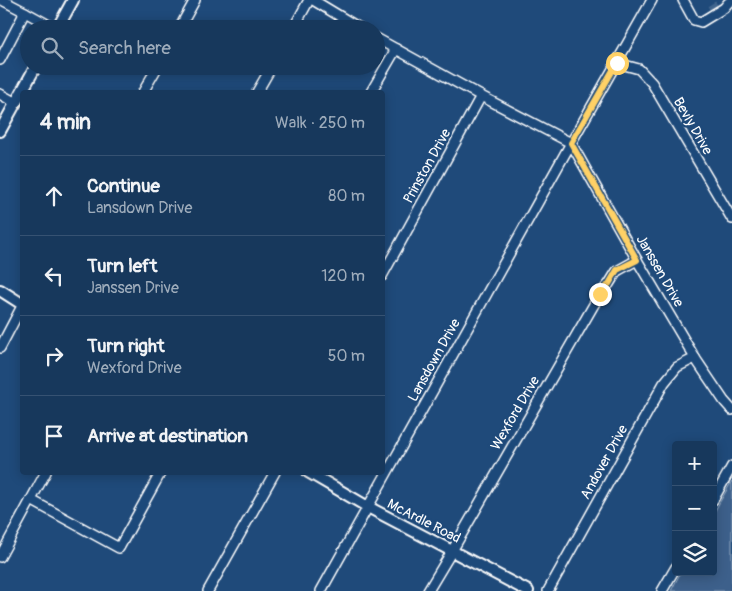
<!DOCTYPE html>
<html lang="en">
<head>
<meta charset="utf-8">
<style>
  body { margin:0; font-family:Pangolin,sans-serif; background:#203f62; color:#f1f3f6 }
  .controls { position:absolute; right:15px; bottom:15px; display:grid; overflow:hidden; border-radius:5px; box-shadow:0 2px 12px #0003 }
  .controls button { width:45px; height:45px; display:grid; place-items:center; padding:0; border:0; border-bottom:1px solid #365272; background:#17385c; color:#f1f3f6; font:25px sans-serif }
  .stop { position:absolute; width:15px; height:15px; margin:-11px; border:4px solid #ffd166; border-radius:50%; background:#fff }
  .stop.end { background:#ffd166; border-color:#fff; box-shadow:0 1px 5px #0008 }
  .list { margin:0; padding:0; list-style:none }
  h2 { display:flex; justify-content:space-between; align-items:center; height:65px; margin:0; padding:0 20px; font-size:21px }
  h2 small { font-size:16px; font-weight:400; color:#9eacbb }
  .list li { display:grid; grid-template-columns:32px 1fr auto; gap:15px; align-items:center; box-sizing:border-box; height:80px; padding:0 20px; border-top:1px solid #365272 }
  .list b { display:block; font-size:19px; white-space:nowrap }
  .list p { margin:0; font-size:16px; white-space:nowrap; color:#9eacbb }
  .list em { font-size:16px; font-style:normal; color:#9eacbb }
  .icon { flex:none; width:28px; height:28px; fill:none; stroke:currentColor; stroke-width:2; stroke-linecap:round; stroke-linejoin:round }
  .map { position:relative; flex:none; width:732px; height:591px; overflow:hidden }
  .search { position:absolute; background:#17385c; box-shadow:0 2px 12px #0003; left:20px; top:20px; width:365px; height:55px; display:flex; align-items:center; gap:12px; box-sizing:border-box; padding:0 18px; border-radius:28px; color:#9eacbb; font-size:19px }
  .panel { position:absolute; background:#17385c; box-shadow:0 2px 12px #0003; left:20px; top:90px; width:365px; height:385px; border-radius:5px }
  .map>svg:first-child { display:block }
  .green { fill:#3c618b; stroke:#9eb0c5 }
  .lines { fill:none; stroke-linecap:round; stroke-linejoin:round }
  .minor-tunnel { stroke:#41658e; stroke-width:9; stroke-dasharray:9 4.5; stroke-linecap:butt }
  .minor-casing { stroke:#fff; stroke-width:12 }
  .major-casing { stroke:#fff; stroke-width:14 }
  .minor { stroke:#1f4a7a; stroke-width:9 }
  .major { stroke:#1f4a7a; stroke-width:10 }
  .route { stroke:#ffd166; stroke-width:6 }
  .labels { text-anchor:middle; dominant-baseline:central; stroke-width:4.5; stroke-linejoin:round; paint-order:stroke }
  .street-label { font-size:14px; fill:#fff; stroke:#1f4a7a }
</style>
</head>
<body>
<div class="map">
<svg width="732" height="591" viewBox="0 0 732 591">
  <rect width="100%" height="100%" fill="#1f4a7a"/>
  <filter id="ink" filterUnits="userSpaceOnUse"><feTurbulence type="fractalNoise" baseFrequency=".02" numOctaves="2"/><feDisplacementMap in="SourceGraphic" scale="10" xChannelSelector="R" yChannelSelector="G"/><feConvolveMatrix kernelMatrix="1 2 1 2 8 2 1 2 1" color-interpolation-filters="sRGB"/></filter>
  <g filter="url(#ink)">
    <!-- green -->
    <polygon class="green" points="732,481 732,591 671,591 681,572 713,572 713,514"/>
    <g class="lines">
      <!-- minor-tunnel -->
      <polyline class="minor-tunnel" points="710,10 718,5"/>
      <defs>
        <g id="minor">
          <polyline points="2,0 25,12"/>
          <polyline points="313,0 361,29"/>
          <polyline points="683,0 694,20 701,22 724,8 728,3 732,0"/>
          <polyline points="179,29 195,0"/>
          <polyline points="293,29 309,0"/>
          <polyline points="376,38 481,96 571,143 637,260 695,358 724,401 732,410"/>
          <polyline points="0,60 25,12 56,29"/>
          <polyline points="617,63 639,69 652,83 732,219"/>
          <polyline points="143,92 158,66"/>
          <polyline points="257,92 272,66"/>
          <polyline points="371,92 396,49"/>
          <polyline points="0,94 16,103"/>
          <polyline points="382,276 481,96"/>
          <polyline points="0,348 22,306"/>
          <polyline points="31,500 119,548 161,472"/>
          <polyline points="713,500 732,466"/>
          <polyline points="0,557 46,472"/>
          <polyline points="208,591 275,472"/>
          <polyline points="321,591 571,143 652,0"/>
          <polyline points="428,591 452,551 600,294 609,284 617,271 637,260"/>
          <polyline points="548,591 664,383 677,367 695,358"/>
          <polyline points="662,591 676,567"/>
        </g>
        <g id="major">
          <polyline points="57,29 73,0"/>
          <polyline points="0,131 36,66"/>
          <polyline points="0,290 22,304"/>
          <polyline points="308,472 368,507 528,591"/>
        </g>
      </defs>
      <!-- minor casing -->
      <use href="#minor" class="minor-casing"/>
      <!-- major casing -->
      <use href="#major" class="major-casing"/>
      <!-- minor -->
      <use href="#minor" class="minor"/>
      <!-- major -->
      <use href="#major" class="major"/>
    </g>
  </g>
  <g class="lines" filter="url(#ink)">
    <!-- route -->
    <polyline class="route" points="600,294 609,284 617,270 637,260 571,143 617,63"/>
  </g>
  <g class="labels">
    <!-- street labels -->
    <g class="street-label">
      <text transform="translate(693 126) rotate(60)">Bevly Drive</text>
      <text transform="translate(427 166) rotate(-61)">Prinston Drive</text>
      <text transform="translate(660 271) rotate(60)">Janssen Drive</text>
      <text transform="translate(434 360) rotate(-61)">Lansdown Drive</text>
      <text transform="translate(515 413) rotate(-60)">Wexford Drive</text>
      <text transform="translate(604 462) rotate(-61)">Andover Drive</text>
      <text transform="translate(424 521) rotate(27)">McArdle Road</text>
    </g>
  </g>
</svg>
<div class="controls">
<button>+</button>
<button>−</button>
<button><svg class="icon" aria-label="layers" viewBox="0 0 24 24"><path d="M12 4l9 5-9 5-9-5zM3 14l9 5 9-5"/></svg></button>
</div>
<div class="stop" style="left:617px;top:63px"></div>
<div class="stop end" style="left:600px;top:294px"></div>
<div class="search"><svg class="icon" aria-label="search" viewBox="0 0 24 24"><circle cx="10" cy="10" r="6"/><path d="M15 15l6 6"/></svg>Search here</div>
<section class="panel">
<h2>4 min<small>Walk · 250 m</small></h2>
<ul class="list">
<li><svg class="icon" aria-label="ahead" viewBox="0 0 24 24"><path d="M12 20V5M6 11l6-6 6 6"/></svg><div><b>Continue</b><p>Lansdown Drive</p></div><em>80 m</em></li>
<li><svg class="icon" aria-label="left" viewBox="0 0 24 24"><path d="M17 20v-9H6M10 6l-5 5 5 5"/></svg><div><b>Turn left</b><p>Janssen Drive</p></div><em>120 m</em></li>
<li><svg class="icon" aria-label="right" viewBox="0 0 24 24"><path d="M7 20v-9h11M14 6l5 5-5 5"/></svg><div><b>Turn right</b><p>Wexford Drive</p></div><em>50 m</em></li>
<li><svg class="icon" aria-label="arrive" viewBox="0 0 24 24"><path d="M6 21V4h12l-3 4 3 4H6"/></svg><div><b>Arrive at destination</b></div></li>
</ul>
</section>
</div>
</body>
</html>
